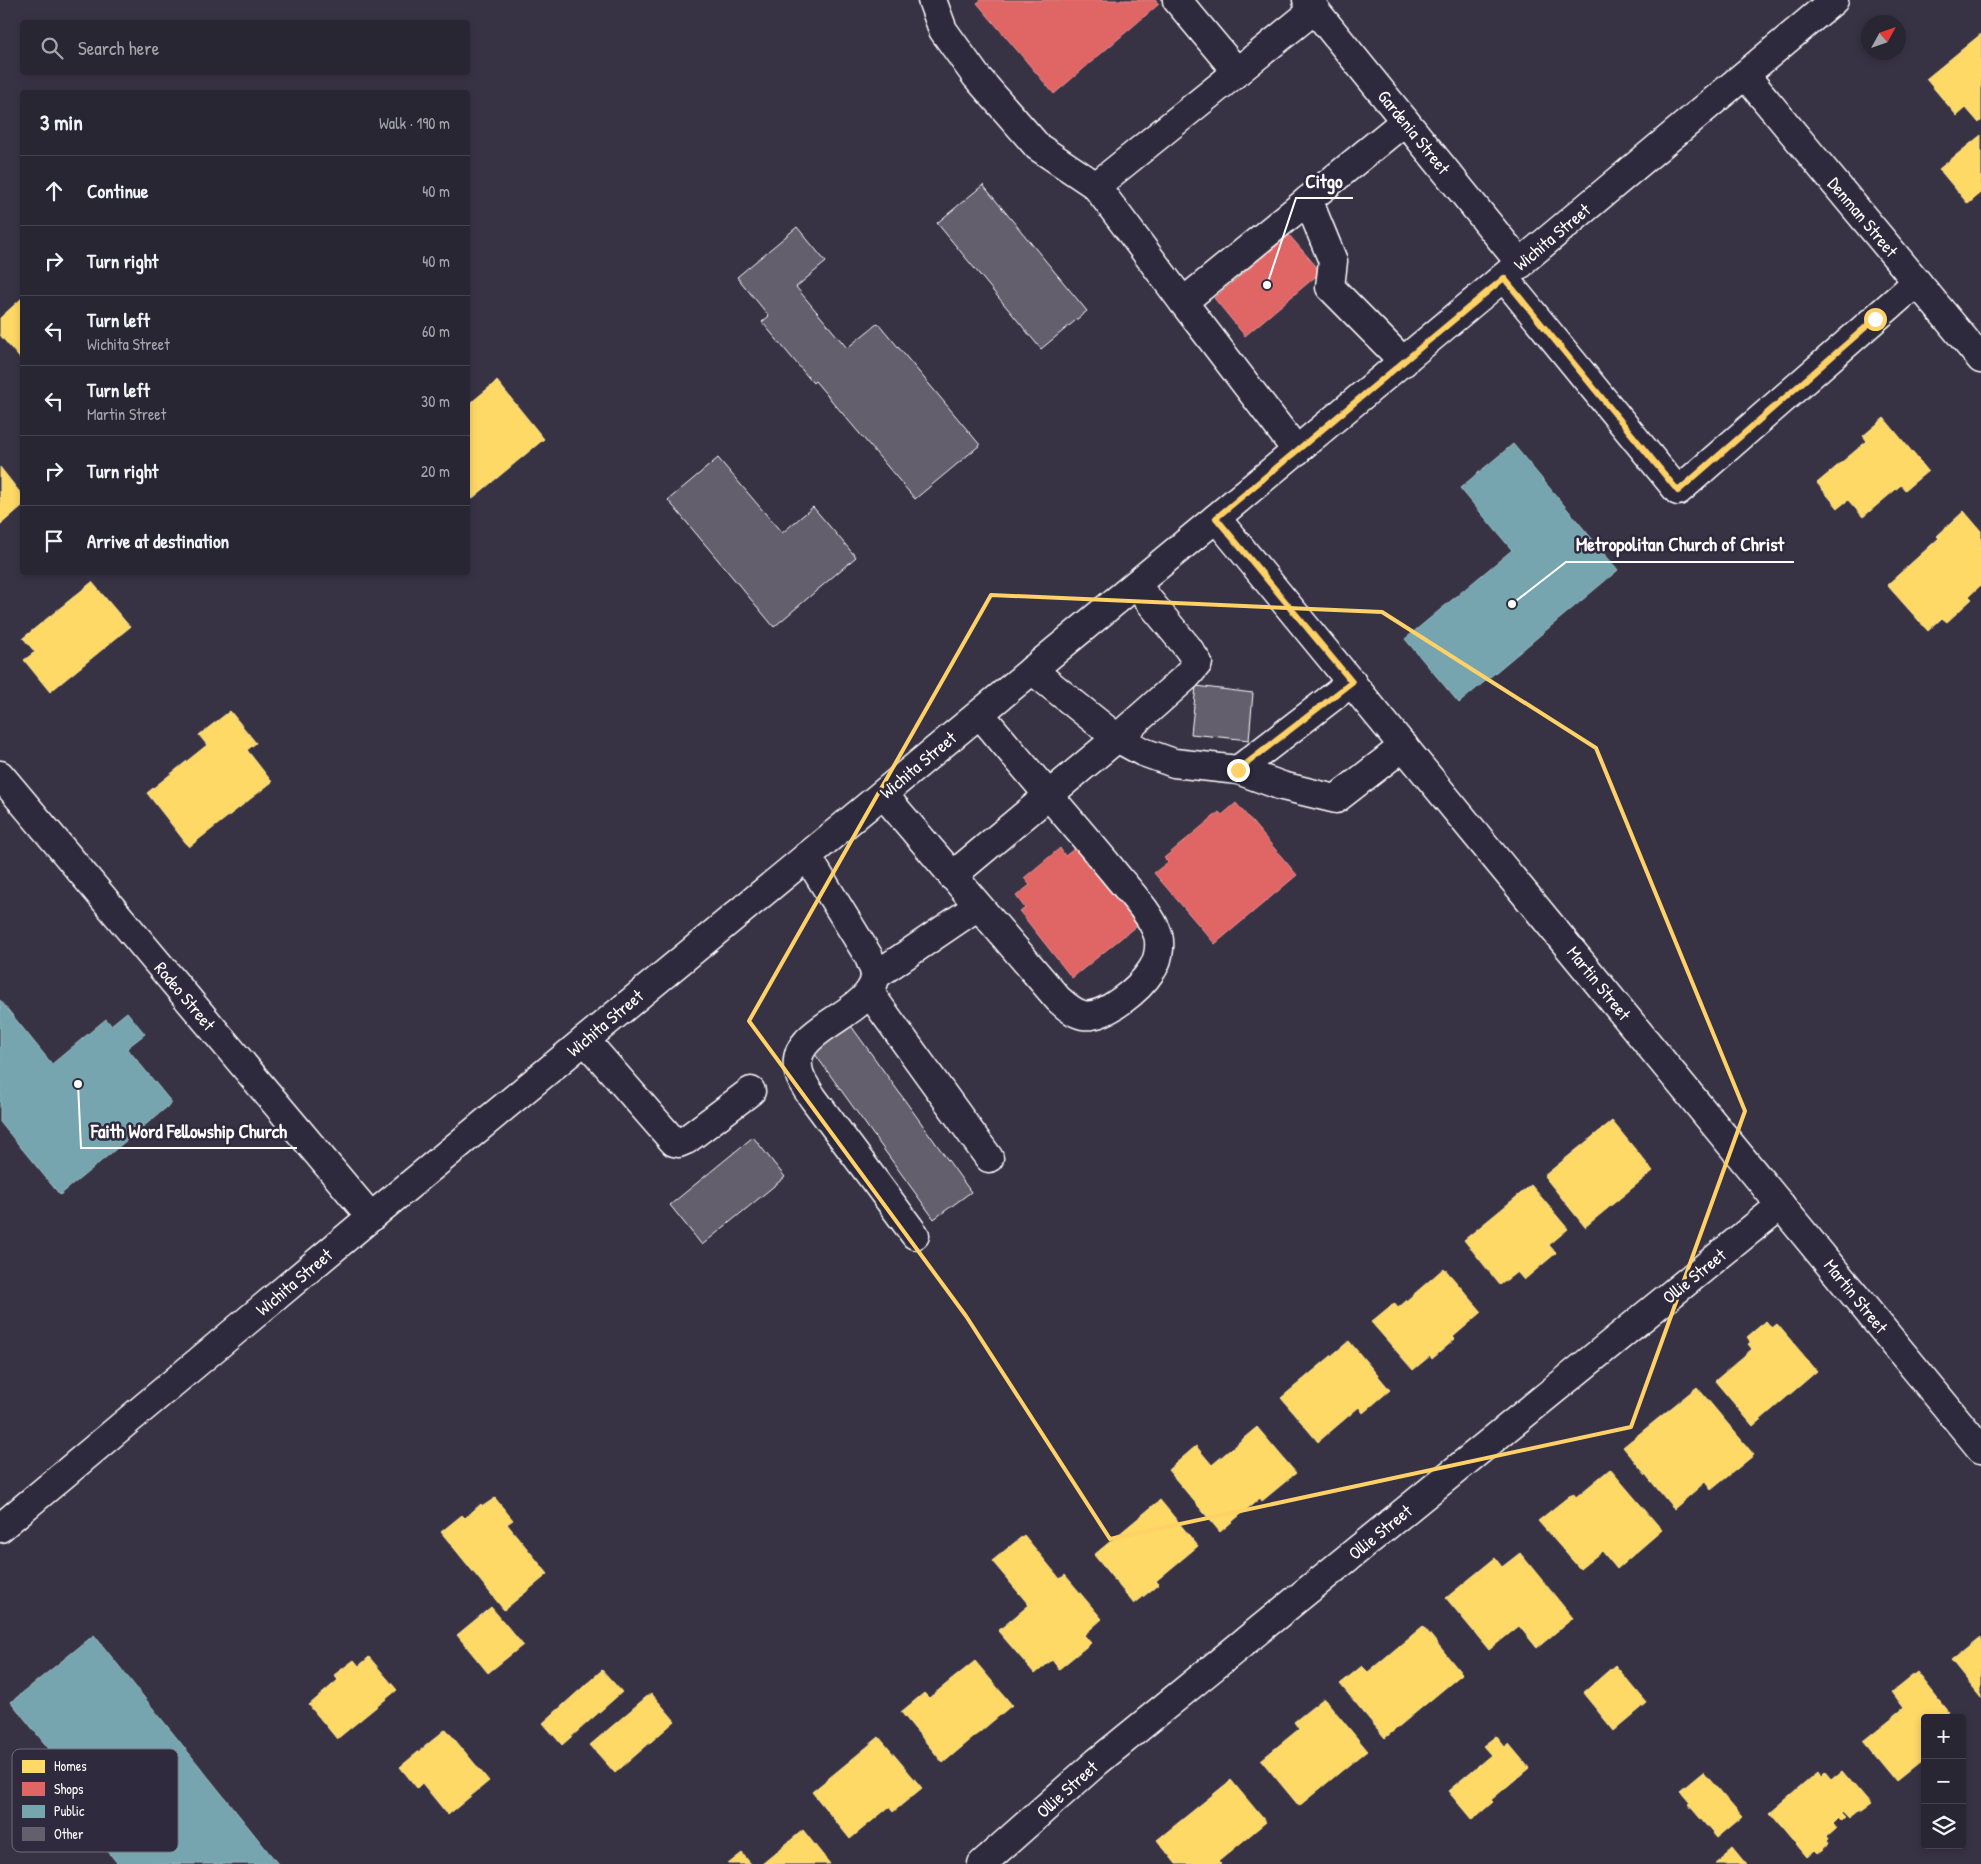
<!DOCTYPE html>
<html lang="en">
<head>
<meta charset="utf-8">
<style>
  body { margin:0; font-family:"Patrick Hand",sans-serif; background:#312e3c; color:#f1f3f6 }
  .controls { position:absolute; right:15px; bottom:15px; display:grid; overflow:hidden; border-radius:5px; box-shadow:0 2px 8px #0003 }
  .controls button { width:45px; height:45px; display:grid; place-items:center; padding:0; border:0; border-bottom:1px solid #45434f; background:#292634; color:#f1f3f6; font:25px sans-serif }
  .compass { position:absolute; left:1861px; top:15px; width:45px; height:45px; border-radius:50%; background:#292634; box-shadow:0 2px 8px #0003; rotate:50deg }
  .stop { position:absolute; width:15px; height:15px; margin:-11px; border:4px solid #ffd166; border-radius:50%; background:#fff }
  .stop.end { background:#ffd166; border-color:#fff; box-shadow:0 1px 5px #0008 }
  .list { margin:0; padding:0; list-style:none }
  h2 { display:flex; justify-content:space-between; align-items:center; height:65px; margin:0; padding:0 20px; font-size:21px }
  h2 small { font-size:16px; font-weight:400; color:#a5a5ac }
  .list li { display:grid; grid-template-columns:32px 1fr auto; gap:15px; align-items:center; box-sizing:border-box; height:70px; padding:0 20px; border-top:1px solid #45434f }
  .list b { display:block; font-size:19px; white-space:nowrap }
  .list p { margin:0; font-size:16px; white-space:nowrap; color:#a5a5ac }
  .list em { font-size:16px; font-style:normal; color:#a5a5ac }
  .icon { flex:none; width:28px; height:28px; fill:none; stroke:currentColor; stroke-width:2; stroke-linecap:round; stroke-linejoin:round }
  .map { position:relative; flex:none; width:1981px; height:1864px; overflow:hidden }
  .search { position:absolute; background:#292634; box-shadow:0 2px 8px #0003; left:20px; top:20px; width:450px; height:55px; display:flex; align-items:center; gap:12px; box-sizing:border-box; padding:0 18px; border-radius:5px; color:#a5a5ac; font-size:19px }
  .panel { position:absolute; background:#292634; box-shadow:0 2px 8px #0003; left:20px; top:90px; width:450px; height:485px; border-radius:5px }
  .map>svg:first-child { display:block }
  .homes { fill:#ffd966; stroke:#ffe494 }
  .shops { fill:#e06666; stroke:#e99494 }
  .public { fill:#76a5af; stroke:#9fc0c7 }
  .building { fill:#635f6d; stroke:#fff }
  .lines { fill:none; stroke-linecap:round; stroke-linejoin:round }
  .minor-casing { stroke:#fff; stroke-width:31 }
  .major-casing { stroke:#fff; stroke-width:31 }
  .minor { stroke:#2f2a3d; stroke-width:28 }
  .major { stroke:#2f2a3d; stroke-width:28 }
  .route { stroke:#ffd166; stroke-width:6 }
  .marked { fill:none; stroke:#ffd166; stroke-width:4; stroke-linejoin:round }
  .labels { text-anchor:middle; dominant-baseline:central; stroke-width:5; stroke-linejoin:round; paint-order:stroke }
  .street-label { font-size:18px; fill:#fff; stroke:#2f2a3d }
  .key { fill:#2f2a3d; stroke:#6d6a77; stroke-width:1 }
  .key-label { font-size:14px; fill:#fff }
  .leader { fill:none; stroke:#fff; stroke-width:2 }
  .callout-dot { fill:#fff; stroke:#2f2a3d; stroke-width:2 }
  .callout-label { font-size:19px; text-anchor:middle; font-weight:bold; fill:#fff; stroke:#2f2a3d; stroke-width:5; stroke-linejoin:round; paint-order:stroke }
</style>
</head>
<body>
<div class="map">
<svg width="1981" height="1864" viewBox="0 0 1981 1864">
  <rect width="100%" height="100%" fill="#373345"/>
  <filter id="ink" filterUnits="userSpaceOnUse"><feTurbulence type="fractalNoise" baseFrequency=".02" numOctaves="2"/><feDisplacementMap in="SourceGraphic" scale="10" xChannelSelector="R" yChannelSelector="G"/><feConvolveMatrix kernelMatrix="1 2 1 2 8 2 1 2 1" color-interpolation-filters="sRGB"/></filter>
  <g filter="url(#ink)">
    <!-- homes -->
    <g class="homes">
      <polygon points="1981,34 1981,121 1979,123 1966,108 1957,116 1926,79"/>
      <polygon points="1981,135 1981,193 1968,204 1939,169"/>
      <polygon points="22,298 22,361 0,335 0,318"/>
      <polygon points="497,381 544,439 468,502 468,405"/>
      <polygon points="1884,418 1928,471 1905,490 1901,485 1863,517 1848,500 1838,508 1817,483 1867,441 1863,436"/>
      <polygon points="0,467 22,495 22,506 0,525"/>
      <polygon points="1964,511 1981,531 1981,585 1969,596 1972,599 1947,622 1942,618 1928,631 1887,585 1939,538 1937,536"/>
      <polygon points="92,582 130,627 50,692 24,660 35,652 23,638"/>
      <polygon points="230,711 256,743 247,750 272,782 189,847 147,793 207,745 199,735"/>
      <polygon points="1612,1121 1653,1171 1585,1227 1544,1176"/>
      <polygon points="1531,1185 1568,1229 1549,1245 1556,1253 1524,1280 1517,1272 1500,1285 1464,1240"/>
      <polygon points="1444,1268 1482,1312 1453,1337 1455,1339 1432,1359 1430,1356 1413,1370 1371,1322 1394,1303 1398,1308"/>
      <polygon points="1766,1321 1772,1328 1777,1324 1817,1371 1753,1426 1715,1381 1752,1349 1748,1344 1751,1342 1747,1337"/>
      <polygon points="1349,1341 1390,1390 1363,1413 1359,1407 1318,1442 1281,1398"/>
      <polygon points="1697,1387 1754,1455 1711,1490 1705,1482 1674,1509 1623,1447"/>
      <polygon points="1257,1427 1296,1473 1262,1501 1260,1498 1220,1532 1168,1470 1196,1446 1212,1465"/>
      <polygon points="1610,1469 1662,1530 1617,1569 1602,1551 1580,1569 1538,1521 1573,1493 1576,1497"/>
      <polygon points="495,1498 513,1520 507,1524 548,1574 504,1610 441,1532 462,1515 465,1518 481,1504 483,1506"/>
      <polygon points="1160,1500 1198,1546 1156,1581 1159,1584 1134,1604 1094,1555"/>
      <polygon points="1024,1535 1060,1579 1065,1575 1102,1619 1084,1635 1091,1643 1059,1669 1052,1660 1035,1674 998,1631 1029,1605 992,1561"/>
      <polygon points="1520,1553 1573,1618 1537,1648 1519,1626 1489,1650 1446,1598 1495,1558 1502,1567"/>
      <polygon points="491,1607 523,1645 488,1673 457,1635"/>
      <polygon points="1423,1626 1462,1674 1385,1738 1340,1684 1362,1666 1368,1672"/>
      <polygon points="1981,1637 1981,1698 1951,1661"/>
      <polygon points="369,1657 397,1690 337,1739 309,1705 338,1680 334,1675 354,1660 359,1666"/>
      <polygon points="975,1661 1012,1705 943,1763 901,1712 924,1693 929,1698"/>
      <polygon points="1615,1665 1647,1703 1614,1731 1583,1693"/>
      <polygon points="602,1670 622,1692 562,1745 543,1723"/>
      <polygon points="1917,1672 1948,1711 1939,1718 1925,1718 1925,1758 1896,1781 1863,1741 1904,1708 1892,1692"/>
      <polygon points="651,1693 675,1721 615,1773 590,1745"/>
      <polygon points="1324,1698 1367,1750 1299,1806 1261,1760 1299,1729 1294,1722"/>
      <polygon points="446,1729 489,1781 448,1815 422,1783 417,1788 400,1767"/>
      <polygon points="1496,1736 1505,1747 1509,1744 1529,1768 1491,1800 1493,1802 1472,1820 1448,1791 1491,1755 1483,1746"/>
      <polygon points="879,1737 922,1788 893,1812 889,1807 850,1839 812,1792"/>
      <polygon points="1842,1771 1871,1805 1861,1812 1860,1810 1850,1818 1843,1811 1841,1812 1846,1817 1841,1821 1838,1817 1832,1823 1836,1828 1827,1836 1829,1839 1827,1841 1829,1844 1818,1853 1815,1850 1807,1857 1770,1813 1817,1773 1820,1778 1825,1773 1831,1780"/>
      <polygon points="1703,1772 1742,1817 1717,1838 1688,1804 1690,1803 1680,1791"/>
      <polygon points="1231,1780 1266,1822 1219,1861 1222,1864 1176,1864 1157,1840"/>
      <polygon points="803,1830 830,1864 762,1864"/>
      <polygon points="1733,1847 1747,1864 1715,1864 1725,1856 1724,1855"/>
      <polygon points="742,1853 751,1864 728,1864"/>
    </g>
    <!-- shops -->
    <g class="shops">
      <polygon points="981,0 1155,0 1159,4 1054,94 977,3"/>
      <polygon points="1289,235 1321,272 1245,336 1214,298"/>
      <polygon points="1236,803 1297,875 1215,944 1154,873 1168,862 1164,858 1219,812 1222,815"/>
      <polygon points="1077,847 1141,922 1072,978 1020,912 1025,908 1016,896 1030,885 1024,878 1060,848 1065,856"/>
    </g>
    <!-- public -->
    <g class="public">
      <polygon points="1513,444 1618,570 1459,703 1405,639 1512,550 1460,488"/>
      <polygon points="0,1000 52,1064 106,1019 111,1025 127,1012 145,1034 127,1048 172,1103 60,1195 0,1122"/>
      <polygon points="94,1635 278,1864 118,1864 90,1829 104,1817 11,1702"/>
    </g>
    <!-- building -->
    <g class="building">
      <polygon points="983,185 1087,311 1041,349 937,223"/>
      <polygon points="797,227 826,262 796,287 847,348 878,323 980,445 915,499 815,381 813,383 762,322 769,316 737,277"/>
      <polygon points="718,458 782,533 813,507 856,557 774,627 668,500"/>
      <polygon points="1196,686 1253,693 1249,740 1191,734"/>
      <polygon points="849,1023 971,1192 934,1219 812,1050"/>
      <polygon points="753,1137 785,1177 702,1245 670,1205"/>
    </g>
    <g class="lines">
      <defs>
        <g id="minor">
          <polyline points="932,0 943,30 976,76 1038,147 1096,186"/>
          <polyline points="1177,0 1237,72"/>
          <polyline points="1307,0 1521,264"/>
          <polyline points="1745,75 1981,359"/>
          <polyline points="1308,200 1333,261 1330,287 1404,362"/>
          <polyline points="1504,278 1678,491 1917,282"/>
          <polyline points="1183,302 1096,186 1315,9"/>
          <polyline points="1297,451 1183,302 1405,121"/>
          <polyline points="1216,518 1981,1449"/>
          <polyline points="1032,670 1117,738 1143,752 1174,763 1238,770 1282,786 1336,799 1404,746"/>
          <polyline points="1238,770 1352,682"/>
          <polyline points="0,775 371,1217"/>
          <path d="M883 794 1058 999C1066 1006 1073 1013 1083 1015 1105 1019 1140 988 1151 971 1158 962 1161 946 1158 935 1151 913 1126 888 1112 870 1068 817 1023 766 980 714"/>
          <path d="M807 856 869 957C871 963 875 970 875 976 873 1014 792 1027 798 1067 799 1079 807 1089 813 1098L915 1235"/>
          <polyline points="952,876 1117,738 1187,676 1198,663 1188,648 1136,585"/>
          <polyline points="875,976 978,906"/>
          <polyline points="869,992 989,1158"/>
          <polyline points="585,1040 674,1142 679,1143 686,1140 751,1091"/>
          <polyline points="982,1864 1097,1762 1781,1205"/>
        </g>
        <polyline id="major" points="0,1528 371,1217 1216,518 1834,0"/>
      </defs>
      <!-- minor casing -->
      <use href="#minor" class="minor-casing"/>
      <!-- major casing -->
      <use href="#major" class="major-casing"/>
      <!-- minor -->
      <use href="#minor" class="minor"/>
      <!-- major -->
      <use href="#major" class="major"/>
    </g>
  </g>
  <g class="lines" filter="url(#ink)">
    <!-- route -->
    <polyline class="route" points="1238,770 1352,682 1216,518 1504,278 1678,491 1875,319"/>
  </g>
  <!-- marked area -->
  <path class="marked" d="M991 595 1382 612 1596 748 1745 1111 1631 1427 1110 1539 966 1316 749 1021Z"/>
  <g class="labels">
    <!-- street labels -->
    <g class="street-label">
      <text transform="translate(1414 132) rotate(51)">Gardenia Street</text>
      <text transform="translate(1863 217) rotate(50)">Denman Street</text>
      <text transform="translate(1552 237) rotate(-40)">Wichita Street</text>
      <text transform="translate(918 765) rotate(-40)">Wichita Street</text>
      <text transform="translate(1599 983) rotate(51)">Martin Street</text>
      <text transform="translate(185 996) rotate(50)">Rodeo Street</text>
      <text transform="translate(605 1023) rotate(-40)">Wichita Street</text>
      <text transform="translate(1694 1276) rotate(-39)">Ollie Street</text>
      <text transform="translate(294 1282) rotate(-40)">Wichita Street</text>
      <text transform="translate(1856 1296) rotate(51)">Martin Street</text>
      <text transform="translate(1380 1532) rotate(-39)">Ollie Street</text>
      <text transform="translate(1067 1789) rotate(-42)">Ollie Street</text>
    </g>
  </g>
  <!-- legend -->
  <rect x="12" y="1749" width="166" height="103" rx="8" class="key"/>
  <rect x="22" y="1760" width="23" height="13" fill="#ffd966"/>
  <rect x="22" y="1782" width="23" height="14" fill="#e06666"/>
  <rect x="22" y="1805" width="23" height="13" fill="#76a5af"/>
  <rect x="22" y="1827" width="23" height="14" fill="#635f6d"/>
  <g class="key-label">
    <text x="54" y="1771">Homes</text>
    <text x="54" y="1794">Shops</text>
    <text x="54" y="1816">Public</text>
    <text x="54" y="1839">Other</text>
  </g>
  <!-- callouts -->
  <path class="leader" d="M1267 285L1296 198H1353M1512 604L1566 562H1794M78 1084L81 1148H297"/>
  <g class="callout-dot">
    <circle cx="1267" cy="285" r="5"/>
    <circle cx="1512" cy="604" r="5"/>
    <circle cx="78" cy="1084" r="5"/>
  </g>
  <g class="callout-label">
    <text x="1324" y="188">Citgo</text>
    <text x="1680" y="551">Metropolitan Church of Christ</text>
    <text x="189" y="1138">Faith Word Fellowship Church</text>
  </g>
</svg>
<div class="controls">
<button>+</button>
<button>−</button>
<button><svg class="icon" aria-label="layers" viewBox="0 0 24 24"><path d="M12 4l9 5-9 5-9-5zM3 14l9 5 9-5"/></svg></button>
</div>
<svg class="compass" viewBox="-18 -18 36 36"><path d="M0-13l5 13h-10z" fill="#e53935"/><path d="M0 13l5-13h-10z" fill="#a5a5ac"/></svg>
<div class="stop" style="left:1875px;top:319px"></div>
<div class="stop end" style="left:1238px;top:770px"></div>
<div class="search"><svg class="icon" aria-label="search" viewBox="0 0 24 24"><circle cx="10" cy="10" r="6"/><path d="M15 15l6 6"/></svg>Search here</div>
<section class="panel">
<h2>3 min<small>Walk · 190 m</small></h2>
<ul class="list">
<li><svg class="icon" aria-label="ahead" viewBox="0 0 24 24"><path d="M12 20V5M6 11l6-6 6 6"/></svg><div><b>Continue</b></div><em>40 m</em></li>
<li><svg class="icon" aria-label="right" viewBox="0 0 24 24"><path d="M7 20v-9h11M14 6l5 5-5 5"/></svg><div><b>Turn right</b></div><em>40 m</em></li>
<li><svg class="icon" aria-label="left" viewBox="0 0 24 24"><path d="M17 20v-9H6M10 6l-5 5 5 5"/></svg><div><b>Turn left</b><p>Wichita Street</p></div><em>60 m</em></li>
<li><svg class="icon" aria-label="left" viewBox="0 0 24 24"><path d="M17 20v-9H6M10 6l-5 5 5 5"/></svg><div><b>Turn left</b><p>Martin Street</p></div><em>30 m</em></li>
<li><svg class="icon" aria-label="right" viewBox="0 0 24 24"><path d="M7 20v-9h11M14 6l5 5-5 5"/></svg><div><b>Turn right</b></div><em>20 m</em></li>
<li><svg class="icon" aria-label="arrive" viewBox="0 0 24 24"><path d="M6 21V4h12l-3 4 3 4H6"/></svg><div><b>Arrive at destination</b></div></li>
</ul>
</section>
</div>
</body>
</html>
